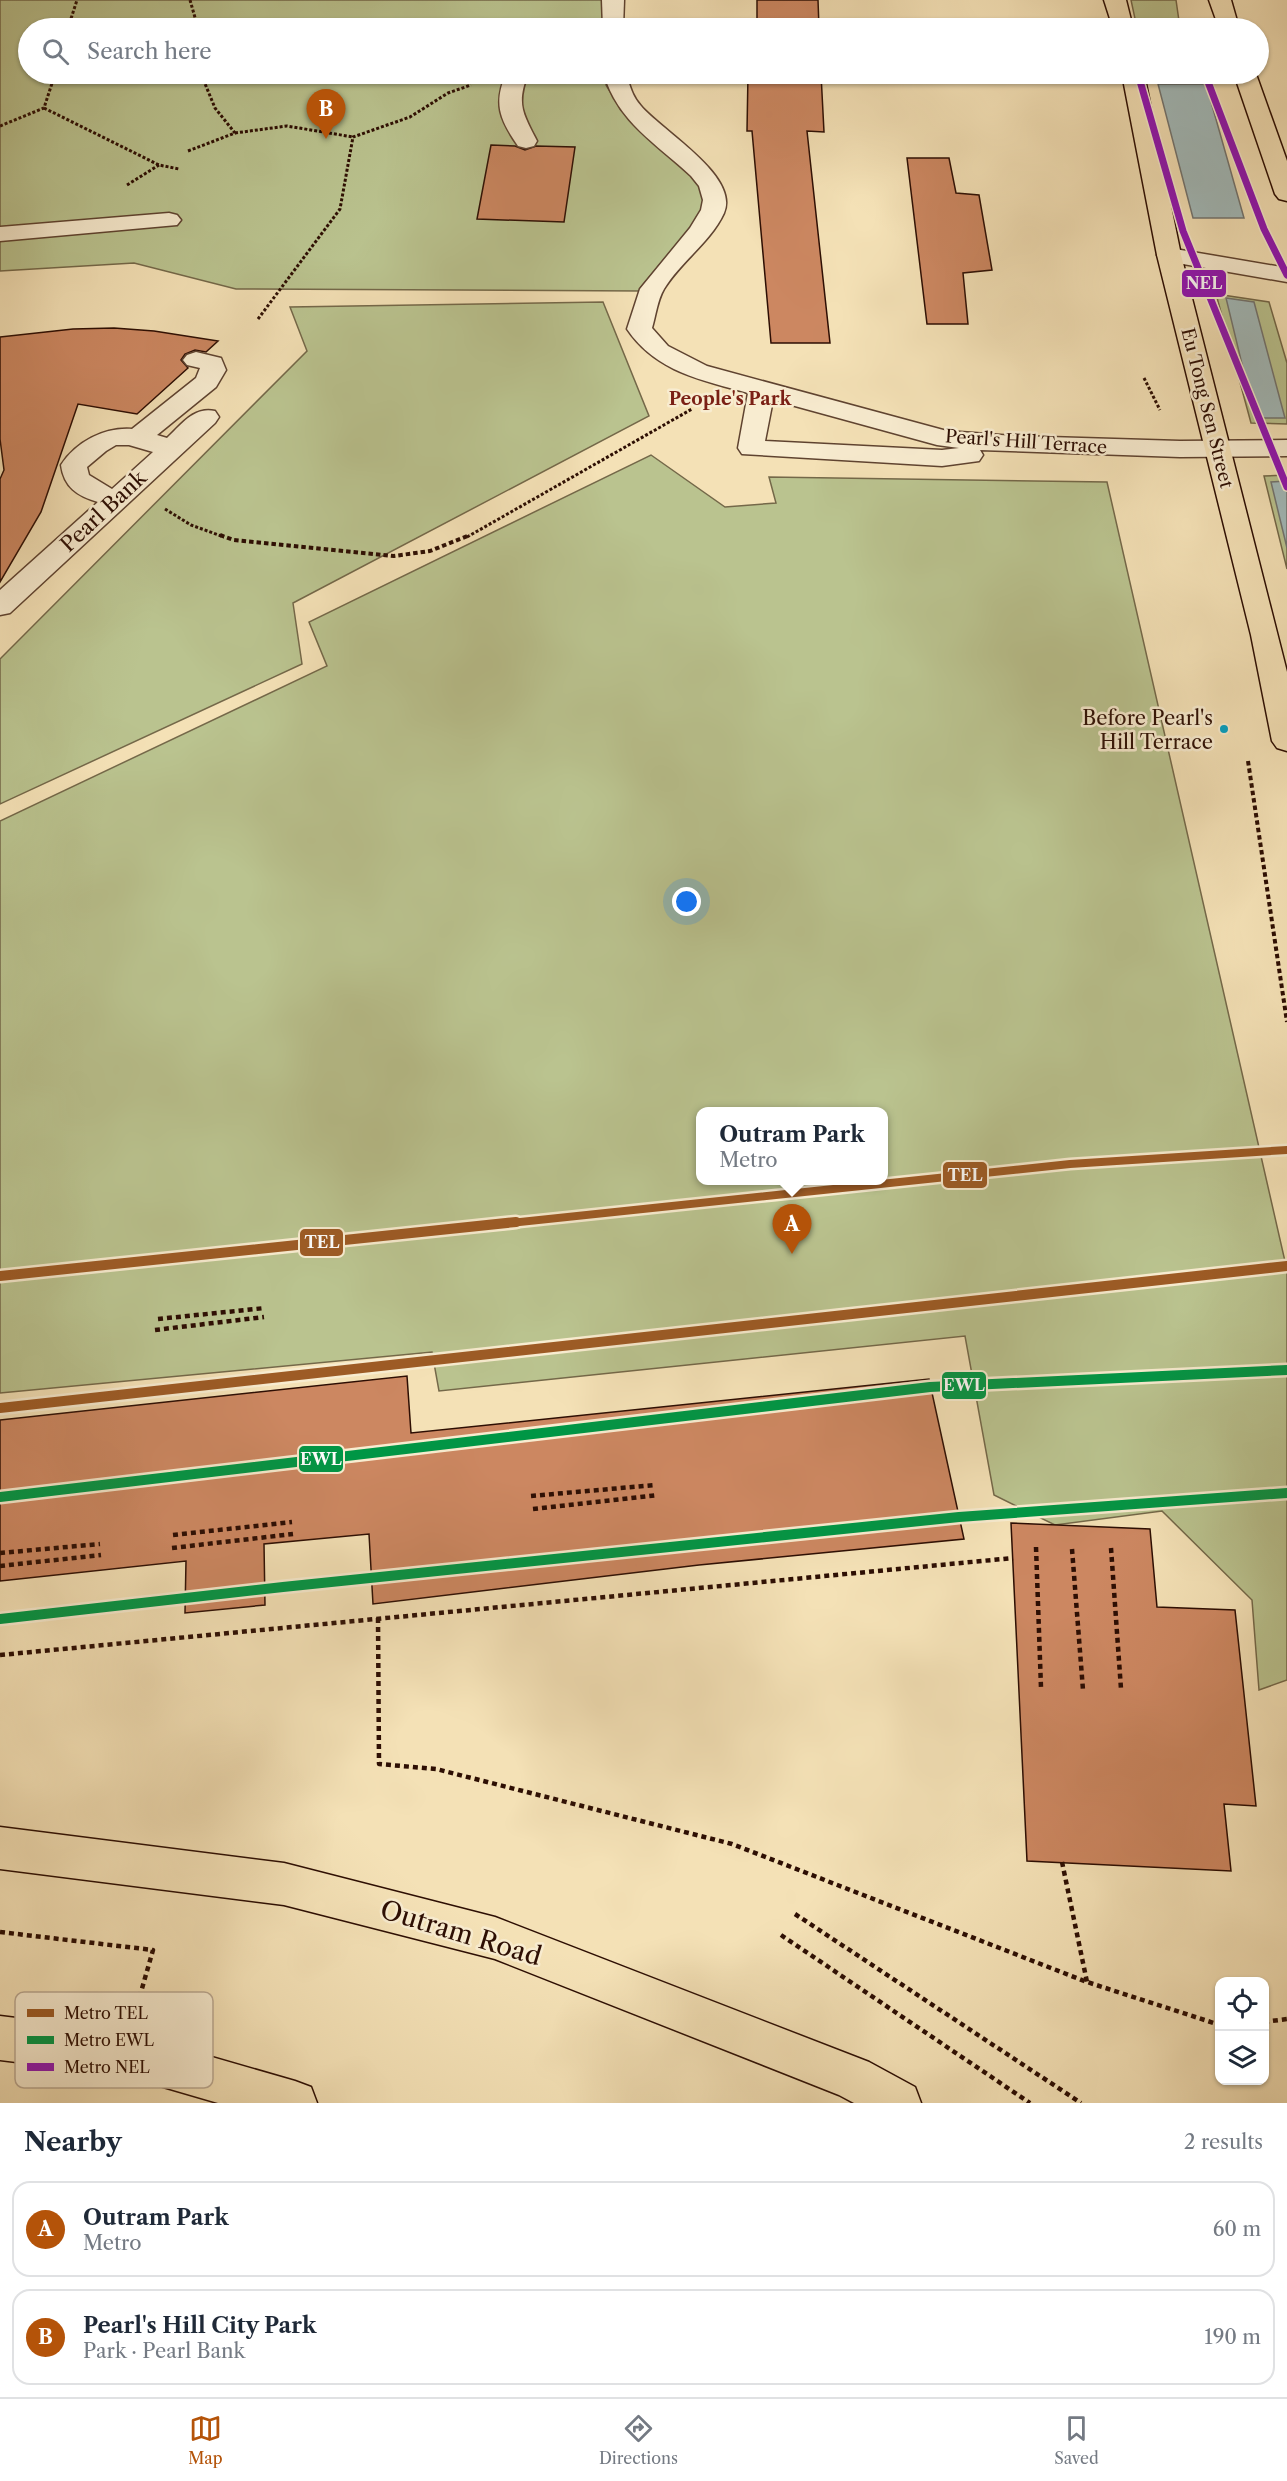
<!DOCTYPE html>
<html lang="en">
<head>
<meta charset="utf-8">
<style>
  body { margin:0; font-family:"Libre Caslon Text",serif; background:#f2f2f3; color:#1f2937 }
  .controls { position:absolute; right:18px; bottom:18px; display:grid; overflow:hidden; border-radius:12px; box-shadow:0 2px 4px #0004 }
  .controls button { width:54px; height:54px; display:grid; place-items:center; padding:0; border:0; border-bottom:2px solid #e0e1e3; background:#fff; color:#1f2937; font:30px sans-serif }
  .you { position:absolute; left:687px; top:902px; width:21px; height:21px; margin:-15px; border:4px solid #fff; border-radius:50%; background:#1a73e8; box-shadow:0 0 0 9px #1a73e833 }
  .badge { display:grid; place-items:center; width:39px; height:39px; border-radius:50%; background:#b45309; color:#fff; font-size:20px; font-weight:700 }
  .pin { position:absolute; translate:-50% -50px; filter:drop-shadow(0 2px 3px #0008) }
  .pin::after { content:''; position:absolute; top:32px; width:21px; height:18px; background:inherit; clip-path:polygon(0 0,100% 0,50% 100%) }
  .popup { position:absolute; left:696px; top:1107px; width:192px; height:78px; box-sizing:border-box; display:grid; place-content:center; border-radius:12px; background:#fff; filter:drop-shadow(0 2px 4px #0005); font-size:20px; white-space:nowrap; color:#747a83 }
  .popup b { font-size:22px; color:#1f2937 }
  .popup::after { content:''; position:absolute; left:50%; top:100%; margin-left:-12px; border:12px solid transparent; border-top-color:#fff }
  .list { margin:0; padding:0; list-style:none }
  h2 { display:flex; justify-content:space-between; align-items:center; height:78px; margin:0; padding:0 24px; font-size:26px }
  h2 small { font-size:20px; font-weight:400; color:#747a83 }
  .list li { display:grid; grid-template-columns:39px 1fr auto; gap:18px; align-items:center; box-sizing:border-box; height:96px; margin:0 12px 12px; padding:0 12px; border:2px solid #e0e1e3; border-radius:18px }
  .list b { display:block; font-size:22px; white-space:nowrap }
  .list p { margin:0; font-size:20px; white-space:nowrap; color:#747a83 }
  .list em { font-size:20px; font-style:normal; color:#747a83 }
  .icon { flex:none; width:33px; height:33px; fill:none; stroke:currentColor; stroke-width:2; stroke-linecap:round; stroke-linejoin:round }
  .map { position:relative; flex:none; width:1287px; height:2103px; overflow:hidden }
  .search { position:absolute; background:#fff; box-shadow:0 2px 4px #0004; left:18px; right:18px; top:18px; height:66px; display:flex; align-items:center; gap:15px; box-sizing:border-box; padding:0 21px; border-radius:33px; color:#747a83; font-size:22px }
  .sheet { height:294px; background:#fff }
  nav { display:flex; justify-content:space-around; align-items:center; box-sizing:border-box; height:84px; border-top:2px solid #e0e1e3; background:#fff; font-size:16px; color:#747a83 }
  nav a { display:grid; justify-items:center; gap:3px }
  nav .on { color:#b45309 }
  .map>svg:first-child { display:block }
  .green { fill:#bac38f; stroke:#746849; stroke-width:1.5; fill-rule:evenodd }
  .water { fill:#a2baba; stroke:#737571; stroke-width:1.5 }
  .building { fill:#cc8761; stroke:#2d0e03; stroke-width:1.5 }
  .lines { fill:none; stroke-linecap:round; stroke-linejoin:round }
  .minor-casing { stroke:#5f4330; stroke-width:3 }
  .major-casing { stroke:#2d0e03; stroke-width:3 }
  .path-far2 { stroke:#2d0e03; stroke-width:3; stroke-dasharray:3 2; stroke-linecap:butt }
  .path-far1 { stroke:#2d0e03; stroke-width:4; stroke-dasharray:4.5 3; stroke-linecap:butt }
  .path { stroke:#2d0e03; stroke-width:4.5; stroke-dasharray:5 4; stroke-linecap:butt }
  .minor { fill:#f8ecd0; fill-rule:evenodd }
  .major { fill:#f4e1b6; fill-rule:evenodd }
  .metro-1-far1-casing { stroke:#f8ecd0; stroke-width:13 }
  .metro-1-casing { stroke:#f8ecd0; stroke-width:15 }
  .metro-2-casing { stroke:#f8ecd0; stroke-width:15 }
  .metro-3-casing { stroke:#f8ecd0; stroke-width:10 }
  .metro-1-far1 { stroke:#9d5b25; stroke-width:8 }
  .metro-1 { stroke:#9d5b25; stroke-width:10 }
  .metro-2 { stroke:#009645; stroke-width:10 }
  .metro-3 { stroke:#9016b2; stroke-width:7 }
  .bus-dot { fill:#02a1c4; stroke:#f8ecd0; stroke-width:2 }
  .labels { text-anchor:middle; dominant-baseline:central; stroke-width:5; stroke-linejoin:round; paint-order:stroke }
  .far-neighbourhood-label { font-size:18px; font-weight:bold; fill:#7a1f14; stroke:#f8ecd0 }
  .far-street-label { font-size:18px; fill:#2d0e03; stroke:#f8ecd0 }
  .bus-label { font-size:20px; fill:#2d0e03; stroke:#f8ecd0; text-anchor:end }
  .street-label { font-size:21px; fill:#2d0e03; stroke:#f8ecd0 }
  .near-street-label { font-size:26px; fill:#2d0e03; stroke:#f8ecd0 }
  .key { fill:#f8ecd0; stroke:#bba992; stroke-width:1.5 }
  .key-label { font-size:16px; fill:#2d0e03 }
  .line-badge { stroke:#f8ecd0; stroke-width:2 }
  .badge-label { font-size:16px; text-anchor:middle; font-weight:bold; fill:#fff }
</style>
</head>
<body>
<div class="map">
<svg width="1287" height="2103" viewBox="0 0 1287 2103">
  <rect width="100%" height="100%" fill="#f4e1b6"/>
  <filter id="stains"><feTurbulence type="fractalNoise" baseFrequency=".00333" numOctaves="4"/><feColorMatrix values="0 0 0 0 .2 0 0 0 0 .09 0 0 0 0 .02 0 0 0 .5 -.17"/></filter>
  <radialGradient id="worn" r=".72"><stop offset=".6" stop-color="#630" stop-opacity="0"/><stop offset="1" stop-color="#630" stop-opacity=".3"/></radialGradient>
  <!-- green -->
  <g class="green">
    <polygon points="0,0 605,0 604,28 28,28 28,74 606,74 606,85 621,110 700,182 704,201 701,220 687,232 641,287 641,291 236,289 134,263 0,271"/>
    <polygon points="1131,0 1176,0 1180,28 1137,28"/>
    <polygon points="1216,294 1269,302 1287,363 1287,424 1251,423"/>
    <polygon points="603,302 649,416 293,603 302,664 0,804 0,659 307,351 290,307"/>
    <path d="M651 455 725 507 776 503 769 477 1107 482 1287 1270V1680L1259 1690 1252 1600 1162 1511 1055 1525 994 1495 965 1336 439 1391 432 1352 0 1393V821L327 666 309 622ZM700 1112H884V1180H700Z"/>
    <polygon points="1287,475 1287,569 1264,476"/>
  </g>
  <!-- water -->
  <g class="water">
    <polygon points="1158,84 1206,84 1244,218 1193,218"/>
    <polygon points="1226,298 1254,302 1285,418 1255,418"/>
    <polygon points="1287,481 1287,548 1271,482"/>
  </g>
  <!-- building -->
  <g class="building">
    <polygon points="757,0 818,0 819,28 757,28"/>
    <polygon points="748,74 821,74 824,132 807,131 830,343 771,343 752,131 747,131"/>
    <polygon points="491,145 515,146 525,150 536,146 575,147 564,222 477,219"/>
    <polygon points="907,158 949,158 956,193 979,195 992,270 963,273 968,324 927,324"/>
    <polygon points="114,328 154,331 218,341 206,352 195,350 185,354 181,360 188,368 137,414 78,404 41,512 0,582 0,479 4,470 0,439 0,337 73,329"/>
    <polygon points="407,1376 411,1433 929,1379 964,1539 699,1565 373,1604 369,1534 264,1544 265,1605 185,1613 186,1561 0,1581 0,1420"/>
    <polygon points="1011,1523 1150,1529 1157,1607 1235,1610 1256,1806 1224,1804 1231,1871 1027,1861"/>
  </g>
  <g class="lines">
    <defs>
      <g id="minor">
        <polygon points="602,0 624,0 623,28 603,28"/>
        <path d="M506 74H528C516 104 523 114 537 141L534 146 526 148 518 146C500 120 493 104 506 74Z"/>
        <path d="M604 74H626C630 86 632 96 641 106 662 131 740 176 724 213 710 243 681 261 664 289 657 301 656 315 652 328L668 346 707 366 947 431 1014 436 1180 441 1287 440V456L1180 457 980 450 983 455 979 461 942 466 742 454 738 448 748 393C702 380 656 372 627 329L640 289 690 228 701 210 703 200 699 186 691 176C657 144 617 121 604 74ZM773 400 937 445 959 448 942 450 765 441Z"/>
        <polygon points="169,213 177,215 181,220 177,225 0,241 0,227"/>
        <polygon points="1169,248 1287,268 1287,282 1160,260 1157,255 1160,250"/>
        <path d="M196 352 221 358 226 370 216 387 157 435 167 438C181 425 194 406 215 411L219 417 215 423 10 613 0 615V590L98 502C77 496 64 487 61 465 76 442 104 427 132 429L196 378 200 368 187 365 183 360 187 355ZM116 445H129L153 452 112 489 89 475 87 467 106 451Z"/>
      </g>
      <g id="major">
        <polygon points="1104,0 1126,0 1133,28 1113,28"/>
        <polygon points="1209,0 1231,0 1239,28 1219,28"/>
        <polygon points="1122,74 1144,74 1181,255 1287,672 1287,751 1277,748 1272,741 1251,635 1157,255"/>
        <polygon points="1234,74 1256,74 1287,161 1287,201 1279,199 1275,194"/>
        <polygon points="0,1827 284,1863 495,1917 869,2062 915,2087 921,2103 854,2103 839,2095 495,1959 284,1905 0,1869"/>
        <polygon points="0,2016 122,2031 295,2081 311,2087 317,2103 218,2103 122,2075 0,2060"/>
      </g>
    </defs>
    <!-- minor casing -->
    <use href="#minor" class="minor-casing"/>
    <!-- major casing -->
    <use href="#major" class="major-casing"/>
    <!-- path-far2 -->
    <g class="path-far2">
      <polyline points="190,0 198,28"/>
      <polyline points="68,28 77,0"/>
      <polyline points="560,28 573,25"/>
      <polyline points="44,108 159,165 179,169"/>
      <polyline points="0,126 44,108 55,74"/>
      <polyline points="235,133 287,126 353,137"/>
      <polyline points="188,151 235,133 215,108 201,74"/>
      <polyline points="127,185 159,165"/>
      <polyline points="258,319 340,209 353,137 410,117 448,93 471,85"/>
      <polyline points="1144,378 1160,410"/>
      <polyline points="165,509 191,525 224,537"/>
      <polyline points="467,537 692,409"/>
    </g>
    <!-- path-far1 -->
    <g class="path-far1">
      <polyline points="220,535 234,540 394,556 430,551 470,535"/>
      <polyline points="1248,761 1287,1022"/>
    </g>
    <!-- path -->
    <g class="path">
      <polyline points="158,1319 265,1308"/>
      <polyline points="155,1330 264,1317"/>
      <polyline points="531,1496 655,1485"/>
      <polyline points="533,1509 658,1495"/>
      <polyline points="173,1535 292,1522"/>
      <polyline points="1036,1547 1041,1688"/>
      <polyline points="172,1548 293,1534"/>
      <polyline points="1111,1548 1121,1689"/>
      <polyline points="1072,1549 1083,1690"/>
      <polyline points="0,1553 100,1544"/>
      <polyline points="0,1566 101,1555"/>
      <polyline points="378,1618 379,1764 436,1769 732,1844 1087,1982 1220,2025"/>
      <polyline points="0,1655 1013,1558"/>
      <polyline points="1062,1862 1087,1982"/>
      <polyline points="795,1914 1081,2103"/>
      <polyline points="0,1932 153,1950 137,2006"/>
      <polyline points="781,1935 1030,2103"/>
      <polyline points="1264,2022 1287,2019"/>
    </g>
    <!-- minor -->
    <use href="#minor" class="minor"/>
    <!-- major -->
    <use href="#major" class="major"/>
    <defs>
      <polyline id="metro-1-far1" points="501,1224 1070,1164 1287,1150"/>
      <g id="metro-1">
        <polyline points="0,1276 516,1222"/>
        <polyline points="0,1408 1287,1266"/>
      </g>
      <g id="metro-2">
        <polyline points="0,1497 930,1387 1287,1370"/>
        <polyline points="0,1619 283,1587 959,1517 1287,1493"/>
      </g>
      <g id="metro-3">
        <polyline points="1138,74 1183,231 1287,487"/>
        <polyline points="1205,74 1264,229 1287,275"/>
      </g>
    </defs>
    <!-- metro-1-far1 casing -->
    <use href="#metro-1-far1" class="metro-1-far1-casing"/>
    <!-- metro-1 casing -->
    <use href="#metro-1" class="metro-1-casing"/>
    <!-- metro-2 casing -->
    <use href="#metro-2" class="metro-2-casing"/>
    <!-- metro-3 casing -->
    <use href="#metro-3" class="metro-3-casing"/>
    <!-- metro-1-far1 -->
    <use href="#metro-1-far1" class="metro-1-far1"/>
    <!-- metro-1 -->
    <use href="#metro-1" class="metro-1"/>
    <!-- metro-2 -->
    <use href="#metro-2" class="metro-2"/>
    <!-- metro-3 -->
    <use href="#metro-3" class="metro-3"/>
  </g>
  <!-- markers -->
  <circle class="bus-dot" cx="1224" cy="729" r="5"/>
  <g class="labels">
    <!-- far-neighbourhood labels -->
    <g class="far-neighbourhood-label">
      <text x="730" y="399">People's Park</text>
    </g>
    <!-- far-street labels -->
    <g class="far-street-label">
      <text transform="translate(1207 408) rotate(76)">Eu Tong Sen Street</text>
      <text transform="translate(1026 442) rotate(4)">Pearl's Hill Terrace</text>
    </g>
    <!-- bus labels -->
    <g class="bus-label">
      <text x="1213" y="718">Before Pearl's<tspan x="1213" dy="24">Hill Terrace</tspan></text>
    </g>
    <!-- street labels -->
    <g class="street-label">
      <text transform="translate(103 511) rotate(-43)">Pearl Bank</text>
    </g>
    <!-- near-street labels -->
    <g class="near-street-label">
      <text transform="translate(461 1933) rotate(17)">Outram Road</text>
    </g>
  </g>
  <!-- legend -->
  <rect x="15" y="1992" width="198" height="96" rx="9" class="key"/>
  <rect x="27" y="2009" width="27" height="8" fill="#9d5b25"/>
  <rect x="27" y="2036" width="27" height="8" fill="#009645"/>
  <rect x="27" y="2063" width="27" height="8" fill="#9016b2"/>
  <g class="key-label">
    <text x="64" y="2019">Metro TEL</text>
    <text x="64" y="2046">Metro EWL</text>
    <text x="64" y="2073">Metro NEL</text>
  </g>
  <g class="line-badge">
    <rect x="1181" y="269" width="46" height="29" rx="6" fill="#9016b2"/>
    <rect x="942" y="1161" width="46" height="28" rx="6" fill="#9d5b25"/>
    <rect x="299" y="1228" width="45" height="29" rx="6" fill="#9d5b25"/>
    <rect x="941" y="1371" width="46" height="29" rx="6" fill="#009645"/>
    <rect x="298" y="1445" width="46" height="28" rx="6" fill="#009645"/>
  </g>
  <g class="badge-label">
    <text x="1204" y="289">NEL</text>
    <text x="965" y="1181">TEL</text>
    <text x="322" y="1248">TEL</text>
    <text x="964" y="1391">EWL</text>
    <text x="321" y="1465">EWL</text>
  </g>
  <rect width="100%" height="100%" filter="url(#stains)"/>
  <rect width="100%" height="100%" fill="url(#worn)"/>
</svg>
<div class="controls">
<button><svg class="icon" aria-label="locate" viewBox="0 0 24 24"><circle cx="12" cy="12" r="6"/><path d="M12 2v4M12 18v4M2 12h4M18 12h4"/></svg></button>
<button><svg class="icon" aria-label="layers" viewBox="0 0 24 24"><path d="M12 4l9 5-9 5-9-5zM3 14l9 5 9-5"/></svg></button>
</div>
<div class="you"></div>
<div class="pin badge" style="left:792px;top:1254px">A</div>
<div class="popup"><b>Outram Park</b>Metro</div>
<div class="pin badge" style="left:326px;top:139px">B</div>
<div class="search"><svg class="icon" aria-label="search" viewBox="0 0 24 24"><circle cx="10" cy="10" r="6"/><path d="M15 15l6 6"/></svg>Search here</div>
</div>
<section class="sheet">
<h2>Nearby<small>2 results</small></h2>
<ul class="list">
<li><span class="badge">A</span><div><b>Outram Park</b><p>Metro</p></div><em>60 m</em></li>
<li><span class="badge">B</span><div><b>Pearl's Hill City Park</b><p>Park · Pearl Bank</p></div><em>190 m</em></li>
</ul>
</section>
<nav>
<a class="on"><svg class="icon" aria-label="map" viewBox="0 0 24 24"><path d="M3 6l6-2 6 2 6-2v14l-6 2-6-2-6 2zM9 4v14M15 6v14"/></svg>Map</a>
<a><svg class="icon" aria-label="directions" viewBox="0 0 24 24"><path d="M12 3l9 9-9 9-9-9zM9 14v-3h6M13 9l2 2-2 2"/></svg>Directions</a>
<a><svg class="icon" aria-label="saved" viewBox="0 0 24 24"><path d="M7 4h10v16l-5-4-5 4z"/></svg>Saved</a>
</nav>
</body>
</html>
